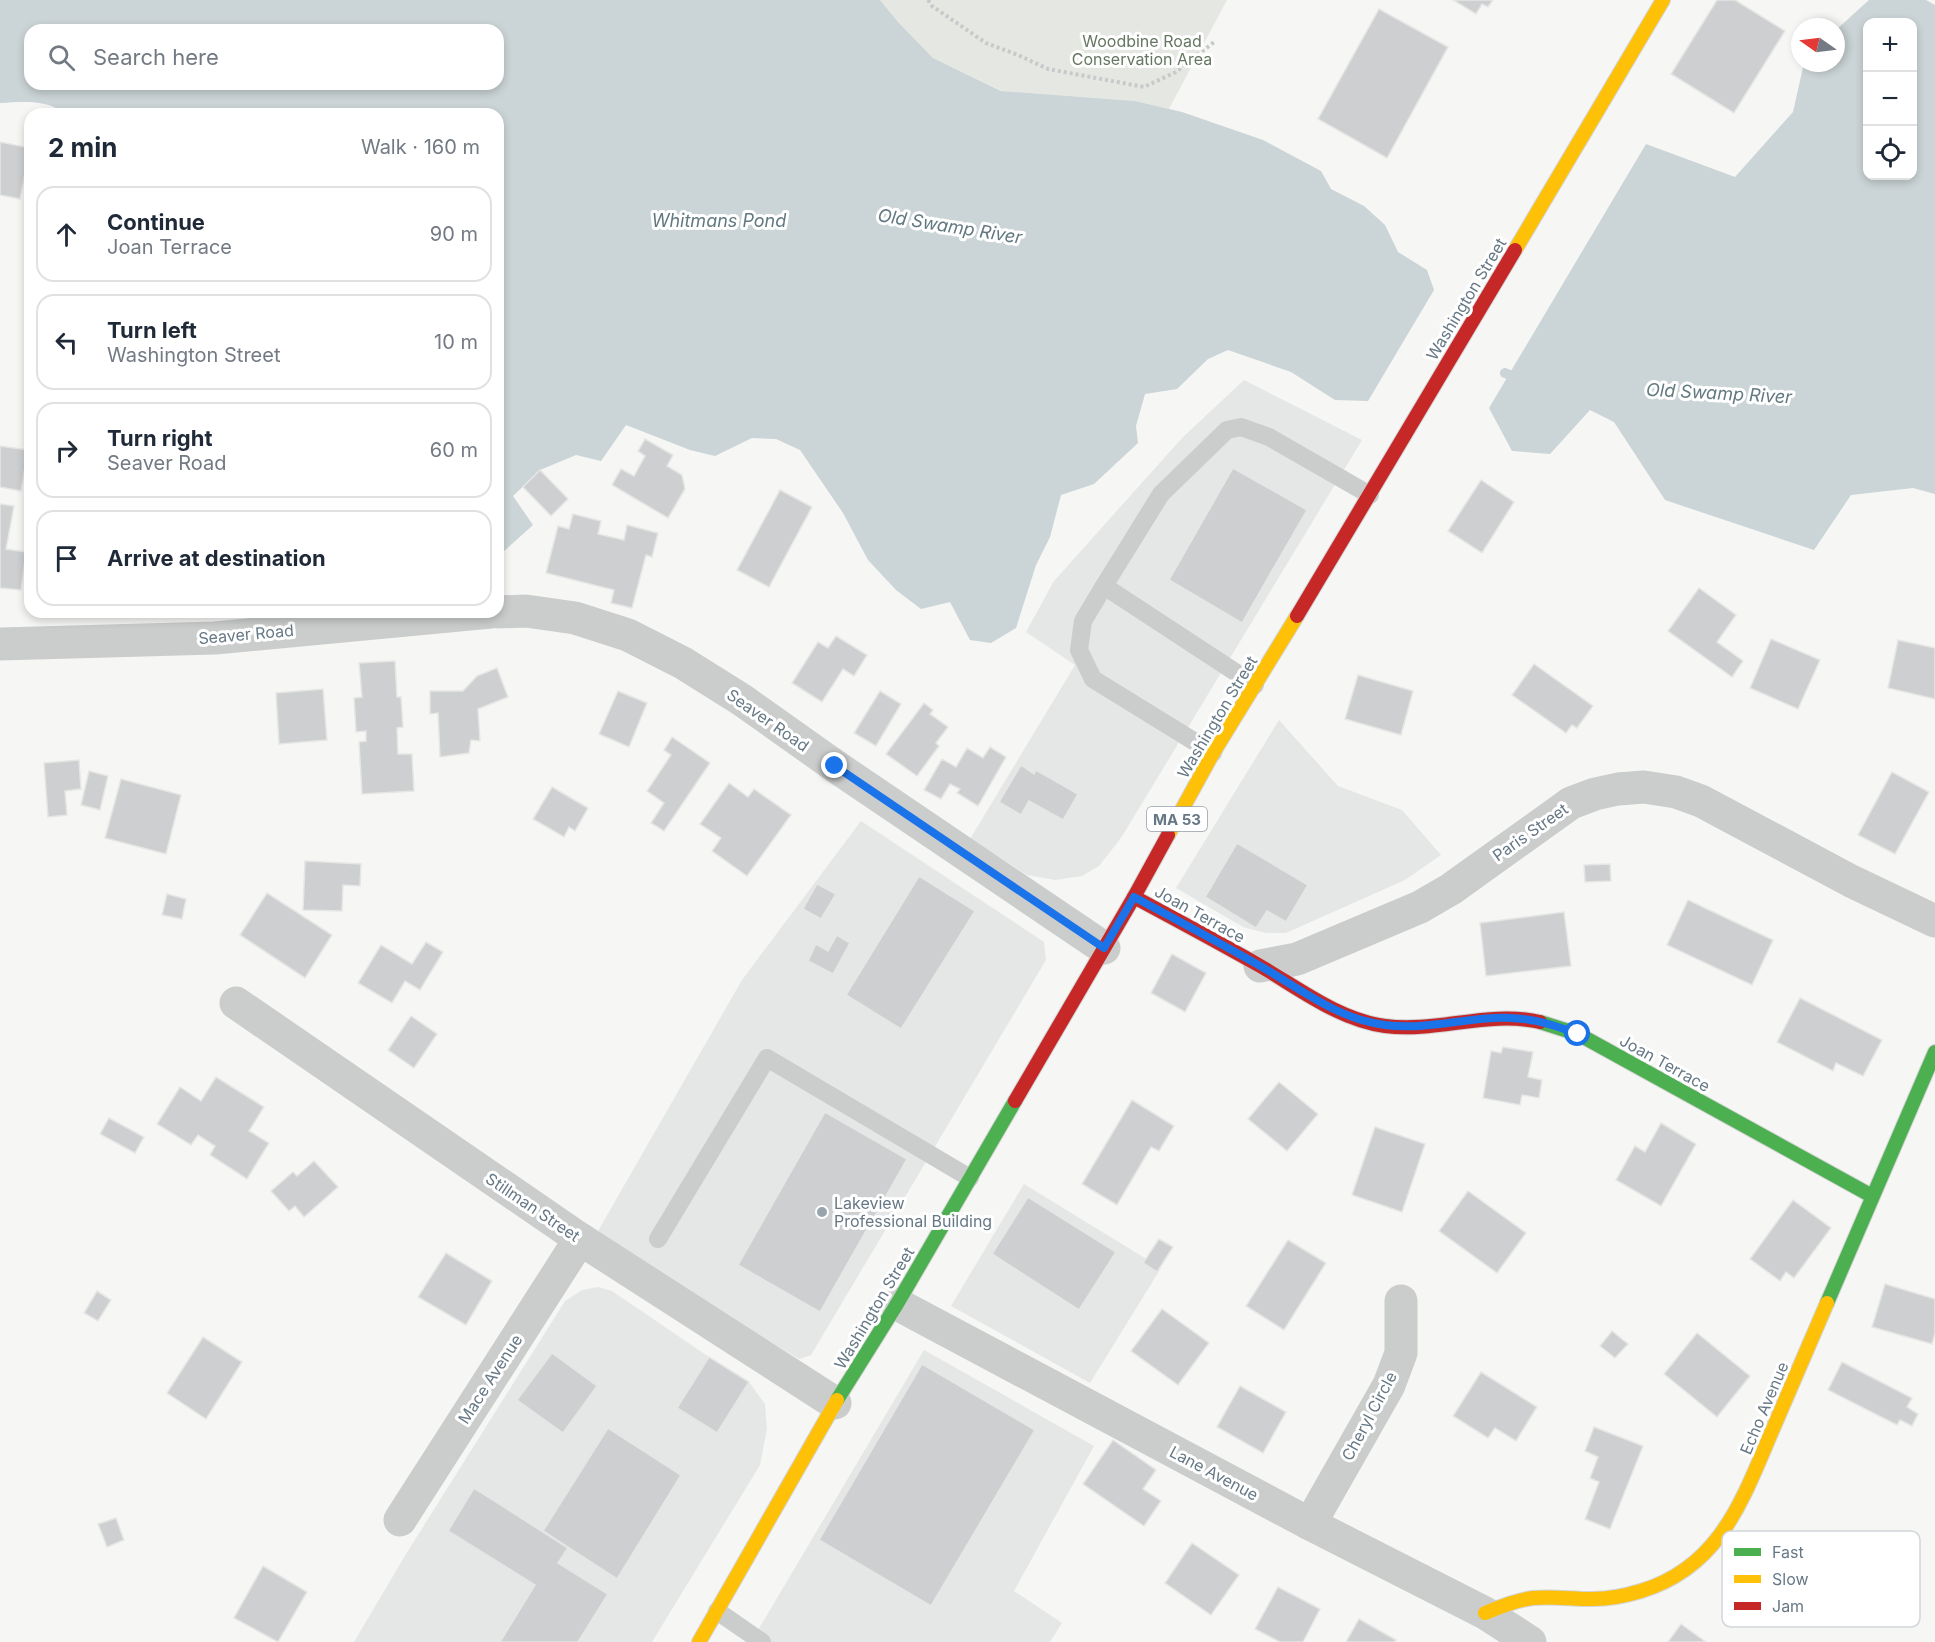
<!DOCTYPE html>
<html lang="en">
<head>
<meta charset="utf-8">
<style>
  body { margin:0; font-family:Inter,sans-serif; background:#f2f2f3; color:#1f2937 }
  .controls { position:absolute; right:18px; top:18px; display:grid; overflow:hidden; border-radius:12px; box-shadow:0 3px 9px #0003 }
  .controls button { width:54px; height:54px; display:grid; place-items:center; padding:0; border:0; border-bottom:2px solid #e0e1e3; background:#fff; color:#1f2937; font:30px sans-serif }
  .compass { position:absolute; left:1791px; top:18px; width:54px; height:54px; border-radius:50%; background:#fff; box-shadow:0 3px 9px #0003; rotate:284deg }
  .stop { position:absolute; width:18px; height:18px; margin:-14px; border:4px solid #1a73e8; border-radius:50%; background:#fff }
  .stop.end { background:#1a73e8; border-color:#fff; box-shadow:0 2px 6px #0008 }
  .list { margin:0; padding:0; list-style:none }
  h2 { display:flex; justify-content:space-between; align-items:center; height:78px; margin:0; padding:0 24px; font-size:26px }
  h2 small { font-size:20px; font-weight:400; color:#747a83 }
  .list li { display:grid; grid-template-columns:39px 1fr auto; gap:18px; align-items:center; box-sizing:border-box; height:96px; margin:0 12px 12px; padding:0 12px; border:2px solid #e0e1e3; border-radius:18px }
  .list b { display:block; font-size:22px; white-space:nowrap }
  .list p { margin:0; font-size:20px; white-space:nowrap; color:#747a83 }
  .list em { font-size:20px; font-style:normal; color:#747a83 }
  .icon { flex:none; width:33px; height:33px; fill:none; stroke:currentColor; stroke-width:2; stroke-linecap:round; stroke-linejoin:round }
  .map { position:relative; flex:none; width:1935px; height:1642px; overflow:hidden }
  .search { position:absolute; background:#fff; box-shadow:0 3px 9px #0003; left:24px; top:24px; width:480px; height:66px; display:flex; align-items:center; gap:15px; box-sizing:border-box; padding:0 21px; border-radius:18px; color:#747a83; font-size:22px }
  .panel { position:absolute; background:#fff; box-shadow:0 3px 9px #0003; left:24px; top:108px; width:480px; height:510px; border-radius:18px }
  .map>svg:first-child { display:block }
  .built { fill:#e5e6e6 }
  .green { fill:#e5e8e2 }
  .water { fill:#cbd4d6; fill-rule:evenodd }
  .lines { fill:none; stroke-linecap:round; stroke-linejoin:round }
  .stream { stroke:#cbd4d6; stroke-width:10 }
  .building { fill:#cdcfd0; stroke:#e6e6e5; stroke-width:1.5 }
  .fast-casing { stroke:#d3d4d5; stroke-width:16 }
  .slow-casing { stroke:#d3d4d5; stroke-width:16 }
  .jam-casing { stroke:#d3d4d5; stroke-width:16 }
  .path { stroke:#c7c9ca; stroke-width:4; stroke-dasharray:3 3; stroke-linecap:butt }
  .lane { stroke:#cbcccc; stroke-width:18 }
  .street { stroke:#cbcccc; stroke-width:33 }
  .fast { stroke:#4caf50; stroke-width:14 }
  .slow { stroke:#ffc107; stroke-width:14 }
  .jam { stroke:#c62828; stroke-width:14 }
  .route { stroke:#1a73e8; stroke-width:8 }
  .poi-dot { fill:#98a4ac; stroke:#fff; stroke-width:2 }
  .labels { text-anchor:middle; dominant-baseline:central; stroke-width:6; stroke-linejoin:round; paint-order:stroke }
  .shield { fill:#fff; stroke:#94a0aa; stroke-width:1.5 }
  .shield-label { font-size:15px; font-weight:bold; fill:#667885 }
  .park-label { font-size:16px; fill:#667761; stroke:#fff }
  .street-label { font-size:16px; fill:#667885; stroke:#fff }
  .poi-label { font-size:16px; fill:#667885; stroke:#fff; text-anchor:start }
  .water-label { font-size:18px; font-style:italic; fill:#627981; stroke:#fff }
  .key { fill:#fff; stroke:#d1d6da; stroke-width:1.5 }
  .key-label { font-size:16px; fill:#667885 }
</style>
</head>
<body>
<div class="map">
<svg width="1935" height="1642" viewBox="0 0 1935 1642">
  <rect width="100%" height="100%" fill="#f6f6f5"/>
  <!-- built -->
  <g class="built">
    <polygon points="1244,380 1362,440 1121,838 1099,866 1082,876 1055,880 1027,875 970,839 1075,665 1026,632 1054,581 1182,438"/>
    <polygon points="1279,720 1338,786 1402,810 1441,855 1405,880 1286,933 1266,933 1243,927 1176,888"/>
    <polygon points="861,821 1044,942 1046,960 811,1355 799,1359 726,1316 598,1231 742,980"/>
    <polygon points="1024,1184 1161,1268 1090,1383 951,1306"/>
    <polygon points="598,1287 612,1291 709,1357 749,1382 765,1404 767,1429 760,1465 652,1642 354,1642 406,1554 565,1301 582,1290"/>
    <polygon points="924,1350 1094,1446 1014,1591 1062,1623 1050,1642 751,1642"/>
  </g>
  <!-- green -->
  <polygon class="green" points="880,0 1227,0 1169,109 1135,101 1002,91 933,58 898,22"/>
  <!-- water -->
  <g class="water">
    <path d="M0 0H880L898 22 933 58 1001 91 1135 101 1182 112 1263 140 1321 171 1331 189 1364 206 1385 225 1398 252 1427 270 1434 290 1368 401 1335 400 1291 372 1228 350 1208 359 1177 389 1145 394 1136 426 1138 443 1094 484 1061 495 1050 537 1036 565 1016 628 991 643 970 640 950 602 921 609 896 590 868 560 843 513 800 450 776 439 752 438 715 456 690 450 626 425 601 461 576 455 540 470 513 496 533 525 502 553H498V114H66C46 99 24 102 0 103ZM30 30H498V84H30Z"/>
    <path d="M1869 0H1926L1935 5V494L1913 488 1851 495 1814 550 1665 500 1614 422 1590 410 1550 454 1512 451 1489 408 1646 144 1735 177 1793 112 1804 63H1836V30ZM1868 22H1912V176H1868Z"/>
  </g>
  <g class="lines">
    <!-- stream -->
    <polyline class="stream" points="1505,373 1522,380"/>
  </g>
  <!-- building -->
  <g class="building">
    <polygon points="1453,0 1493,0 1488,7 1482,4 1476,14"/>
    <polygon points="1717,0 1735,0 1785,31 1734,113 1671,74"/>
    <polygon points="1379,9 1448,47 1387,158 1318,119"/>
    <polygon points="0,142 30,148 20,199 0,195"/>
    <polygon points="645,439 673,455 667,466 682,475 685,489 668,518 612,485 621,469 634,476 645,456 638,451"/>
    <polygon points="0,446 28,450 21,491 0,487"/>
    <polygon points="1233,468 1307,510 1242,623 1169,580"/>
    <polygon points="540,470 568,499 551,516 523,487"/>
    <polygon points="1481,480 1514,502 1482,553 1448,531"/>
    <polygon points="780,490 812,507 769,587 737,570"/>
    <polygon points="0,504 14,506 6,549 26,552 21,590 0,588"/>
    <polygon points="573,514 601,521 598,534 624,540 627,525 658,533 652,557 646,555 632,608 611,603 614,590 546,573 558,526 569,529"/>
    <polygon points="1699,588 1736,615 1717,642 1743,661 1732,677 1668,631"/>
    <polygon points="836,636 867,655 854,676 843,669 822,702 792,683 818,642 828,648"/>
    <polygon points="1771,639 1820,660 1798,709 1750,688"/>
    <polygon points="1898,640 1935,648 1935,699 1888,688"/>
    <polygon points="395,661 397,697 401,697 403,727 397,728 398,754 412,754 414,791 362,794 359,742 366,741 366,731 356,732 354,698 362,697 359,663"/>
    <polygon points="1534,664 1593,706 1577,728 1572,725 1566,733 1512,695"/>
    <polygon points="497,668 508,697 478,709 480,741 471,740 469,753 440,757 438,713 430,714 430,691 463,691 477,676"/>
    <polygon points="1358,675 1413,691 1401,735 1345,719"/>
    <polygon points="323,689 327,740 279,744 276,693"/>
    <polygon points="618,691 647,703 629,747 599,734"/>
    <polygon points="880,691 901,704 876,746 854,733"/>
    <polygon points="924,703 933,710 930,714 948,727 936,743 939,746 917,776 886,754"/>
    <polygon points="672,737 710,763 664,831 651,823 664,803 647,791 671,755 664,750"/>
    <polygon points="990,747 1006,757 978,806 957,793 960,789 950,784 941,799 924,790 942,759 956,767 967,748 983,758"/>
    <polygon points="79,760 81,789 65,791 67,815 48,817 44,763"/>
    <polygon points="1021,765 1034,774 1036,770 1078,794 1063,820 1029,801 1021,815 999,802"/>
    <polygon points="89,771 108,776 100,810 81,805"/>
    <polygon points="1892,772 1929,792 1895,854 1858,835"/>
    <polygon points="121,779 181,795 166,854 105,838"/>
    <polygon points="729,783 748,797 754,789 791,815 747,876 712,851 721,838 700,824"/>
    <polygon points="552,787 588,808 575,831 569,827 564,837 533,819"/>
    <polygon points="1237,843 1308,885 1286,922 1267,911 1256,928 1205,897"/>
    <polygon points="305,861 361,864 360,886 343,885 342,911 303,910"/>
    <polygon points="1610,864 1611,881 1585,882 1584,865"/>
    <polygon points="919,876 975,911 901,1029 846,995"/>
    <polygon points="817,884 836,894 821,919 803,909"/>
    <polygon points="267,893 332,935 305,978 240,935"/>
    <polygon points="167,894 186,899 182,919 162,915"/>
    <polygon points="1688,900 1773,940 1752,985 1667,945"/>
    <polygon points="1564,912 1571,966 1486,976 1480,923"/>
    <polygon points="837,935 850,943 833,974 808,961 816,944 828,951"/>
    <polygon points="426,942 443,952 420,990 405,981 392,1003 358,983 381,945 412,964"/>
    <polygon points="1172,954 1206,973 1185,1012 1151,993"/>
    <polygon points="1800,998 1882,1040 1863,1076 1836,1063 1833,1071 1777,1042"/>
    <polygon points="411,1016 437,1034 414,1068 388,1050"/>
    <polygon points="1503,1047 1533,1052 1528,1077 1542,1080 1539,1098 1522,1095 1520,1105 1483,1098 1491,1051 1501,1053"/>
    <polygon points="216,1077 264,1107 249,1131 269,1143 247,1179 210,1155 215,1146 198,1135 191,1145 157,1124 180,1087 201,1101"/>
    <polygon points="1279,1082 1318,1114 1287,1151 1248,1119"/>
    <polygon points="1132,1100 1174,1126 1159,1151 1151,1147 1117,1205 1082,1184"/>
    <polygon points="825,1112 907,1159 820,1312 738,1265"/>
    <polygon points="109,1118 144,1137 135,1153 100,1134"/>
    <polygon points="1661,1123 1696,1144 1661,1206 1616,1180 1635,1146 1645,1152"/>
    <polygon points="1375,1127 1425,1144 1402,1212 1352,1195"/>
    <polygon points="314,1161 338,1187 304,1217 295,1206 289,1211 271,1191 293,1172 297,1176"/>
    <polygon points="1468,1191 1526,1233 1497,1273 1439,1231"/>
    <polygon points="1028,1197 1116,1252 1079,1310 992,1254"/>
    <polygon points="1793,1200 1831,1228 1794,1278 1786,1272 1780,1281 1750,1259"/>
    <polygon points="1159,1239 1173,1247 1157,1272 1143,1263"/>
    <polygon points="1288,1240 1326,1263 1284,1330 1246,1306"/>
    <polygon points="446,1253 492,1281 466,1325 418,1297"/>
    <polygon points="1885,1284 1935,1299 1935,1333 1932,1344 1872,1327"/>
    <polygon points="97,1291 111,1300 98,1321 84,1313"/>
    <polygon points="1162,1309 1209,1343 1178,1385 1131,1351"/>
    <polygon points="1612,1331 1628,1344 1615,1358 1600,1346"/>
    <polygon points="1697,1333 1750,1376 1717,1417 1664,1374"/>
    <polygon points="203,1337 242,1362 206,1419 167,1393"/>
    <polygon points="552,1353 597,1386 563,1433 517,1400"/>
    <polygon points="709,1357 749,1382 717,1433 677,1408"/>
    <polygon points="1842,1362 1912,1398 1907,1407 1918,1414 1912,1426 1900,1420 1897,1425 1828,1390"/>
    <polygon points="922,1364 1035,1430 931,1606 819,1540"/>
    <polygon points="1481,1372 1537,1407 1516,1441 1495,1428 1488,1438 1453,1416"/>
    <polygon points="1240,1386 1286,1412 1263,1453 1217,1427"/>
    <polygon points="1594,1427 1643,1446 1610,1529 1585,1519 1599,1482 1590,1478 1598,1457 1585,1451"/>
    <polygon points="608,1428 681,1475 617,1579 543,1531"/>
    <polygon points="1113,1440 1156,1470 1143,1489 1161,1501 1144,1526 1083,1484"/>
    <polygon points="474,1488 568,1548 558,1563 608,1594 578,1642 500,1642 535,1585 448,1531"/>
    <polygon points="116,1518 124,1540 107,1547 98,1524"/>
    <polygon points="1192,1543 1239,1575 1211,1615 1165,1583"/>
    <polygon points="263,1566 307,1592 278,1642 234,1618"/>
    <polygon points="1278,1587 1320,1609 1303,1642 1280,1642 1255,1629"/>
    <polygon points="1359,1619 1396,1640 1394,1642 1346,1642"/>
    <polygon points="1681,1624 1706,1642 1668,1642"/>
  </g>
  <g class="lines">
    <defs>
      <g id="fast">
        <polyline points="1540,1022 1578,1034 1872,1196"/>
        <polyline points="1827,1303 1935,1052"/>
        <polyline points="837,1400 897,1304 1015,1101"/>
      </g>
      <g id="slow">
        <polyline points="1515,250 1663,0"/>
        <polyline points="1168,835 1213,753 1297,616"/>
        <path d="M1485 1613C1500 1607 1516 1600 1533 1598 1552 1596 1572 1599 1592 1599 1608 1599 1625 1596 1641 1591 1723 1566 1744 1495 1775 1424 1792 1384 1809 1344 1827 1303"/>
        <polyline points="699,1642 837,1400"/>
      </g>
      <g id="jam">
        <polyline points="1297,616 1515,250"/>
        <path d="M1134 897C1177 920 1220 943 1262 967 1301 990 1340 1020 1385 1026 1437 1033 1488 1010 1540 1022"/>
        <polyline points="1015,1101 1134,897 1168,835"/>
      </g>
    </defs>
    <!-- fast casing -->
    <use href="#fast" class="fast-casing"/>
    <!-- slow casing -->
    <use href="#slow" class="slow-casing"/>
    <!-- jam casing -->
    <use href="#jam" class="jam-casing"/>
    <!-- path -->
    <polyline class="path" points="928,0 932,6 986,43 1018,55 1048,69 1144,87 1176,72 1214,42"/>
    <!-- lane -->
    <g class="lane">
      <polyline points="1104,586 1161,494 1227,430 1241,427 1269,437 1370,495"/>
      <polyline points="1213,753 1093,679 1079,650 1083,621 1104,586 1255,685"/>
      <polyline points="658,1239 767,1058 970,1178"/>
      <polyline points="717,1611 762,1642"/>
    </g>
    <!-- street -->
    <g class="street">
      <polyline points="498,612 526,611 575,618 628,635 683,663 742,700 835,766 1104,948"/>
      <polyline points="0,644 215,638 491,612"/>
      <polyline points="1260,966 1297,959 1420,907 1451,889 1571,803 1595,794 1618,789 1644,787 1676,792 1701,801 1851,881 1935,921"/>
      <polyline points="236,1003 580,1239 835,1403"/>
      <polyline points="897,1304 1310,1524 1485,1613 1530,1642"/>
      <polyline points="400,1520 580,1239"/>
      <polyline points="1310,1524 1389,1385 1401,1353 1401,1301"/>
    </g>
    <!-- fast -->
    <use href="#fast" class="fast"/>
    <!-- slow -->
    <use href="#slow" class="slow"/>
    <!-- jam -->
    <use href="#jam" class="jam"/>
  </g>
  <g class="lines">
    <!-- route -->
    <path class="route" d="M835 766 1104 948 1134 897C1177 920 1220 943 1262 967 1302 990 1338 1019 1385 1025 1421 1030 1457 1020 1494 1018 1525 1016 1549 1023 1578 1034"/>
  </g>
  <!-- markers -->
  <circle class="poi-dot" cx="822" cy="1212" r="6"/>
  <g class="labels">
    <!-- shield labels -->
    <rect class="shield" x="1147" y="807" width="60" height="24" rx="4.5"/>
    <g class="shield-label">
      <text x="1177" y="819">MA 53</text>
    </g>
    <!-- park labels -->
    <g class="park-label">
      <text x="1142" y="41">Woodbine Road<tspan x="1142" dy="18">Conservation Area</tspan></text>
    </g>
    <!-- street labels -->
    <g class="street-label">
      <text transform="translate(1466 299) rotate(-59)">Washington Street</text>
      <text transform="translate(246 634) rotate(-5)">Seaver Road</text>
      <text transform="translate(1217 717) rotate(-59)">Washington Street</text>
      <text transform="translate(768 720) rotate(35)">Seaver Road</text>
      <text transform="translate(1530 832) rotate(-35)">Paris Street</text>
      <text transform="translate(1200 914) rotate(29)">Joan Terrace</text>
      <text transform="translate(1665 1063) rotate(29)">Joan Terrace</text>
      <text transform="translate(533 1207) rotate(34)">Stillman Street</text>
      <text transform="translate(874 1308) rotate(-59)">Washington Street</text>
      <text transform="translate(490 1379) rotate(-57)">Mace Avenue</text>
      <text transform="translate(1764 1408) rotate(-67)">Echo Avenue</text>
      <text transform="translate(1369 1416) rotate(-62)">Cheryl Circle</text>
      <text transform="translate(1214 1473) rotate(28)">Lane Avenue</text>
    </g>
    <!-- poi labels -->
    <g class="poi-label">
      <text x="834" y="1203">Lakeview<tspan x="834" dy="18">Professional Building</tspan></text>
    </g>
    <!-- water labels -->
    <g class="water-label">
      <text x="719" y="220">Whitmans Pond</text>
      <text transform="translate(950 226) rotate(9)">Old Swamp River</text>
      <text transform="translate(1719 393) rotate(3)">Old Swamp River</text>
    </g>
  </g>
  <!-- legend -->
  <rect x="1722" y="1531" width="198" height="96" rx="9" class="key"/>
  <rect x="1734" y="1548" width="27" height="8" fill="#4caf50"/>
  <rect x="1734" y="1575" width="27" height="8" fill="#ffc107"/>
  <rect x="1734" y="1602" width="27" height="8" fill="#c62828"/>
  <g class="key-label">
    <text x="1772" y="1558">Fast</text>
    <text x="1772" y="1585">Slow</text>
    <text x="1772" y="1612">Jam</text>
  </g>
</svg>
<div class="controls">
<button>+</button>
<button>−</button>
<button><svg class="icon" aria-label="locate" viewBox="0 0 24 24"><circle cx="12" cy="12" r="6"/><path d="M12 2v4M12 18v4M2 12h4M18 12h4"/></svg></button>
</div>
<svg class="compass" viewBox="-18 -18 36 36"><path d="M0-13l5 13h-10z" fill="#e53935"/><path d="M0 13l5-13h-10z" fill="#747a83"/></svg>
<div class="stop" style="left:1578px;top:1034px"></div>
<div class="stop end" style="left:835px;top:766px"></div>
<div class="search"><svg class="icon" aria-label="search" viewBox="0 0 24 24"><circle cx="10" cy="10" r="6"/><path d="M15 15l6 6"/></svg>Search here</div>
<section class="panel">
<h2>2 min<small>Walk · 160 m</small></h2>
<ul class="list">
<li><svg class="icon" aria-label="ahead" viewBox="0 0 24 24"><path d="M12 20V5M6 11l6-6 6 6"/></svg><div><b>Continue</b><p>Joan Terrace</p></div><em>90 m</em></li>
<li><svg class="icon" aria-label="left" viewBox="0 0 24 24"><path d="M17 20v-9H6M10 6l-5 5 5 5"/></svg><div><b>Turn left</b><p>Washington Street</p></div><em>10 m</em></li>
<li><svg class="icon" aria-label="right" viewBox="0 0 24 24"><path d="M7 20v-9h11M14 6l5 5-5 5"/></svg><div><b>Turn right</b><p>Seaver Road</p></div><em>60 m</em></li>
<li><svg class="icon" aria-label="arrive" viewBox="0 0 24 24"><path d="M6 21V4h12l-3 4 3 4H6"/></svg><div><b>Arrive at destination</b></div></li>
</ul>
</section>
</div>
</body>
</html>
